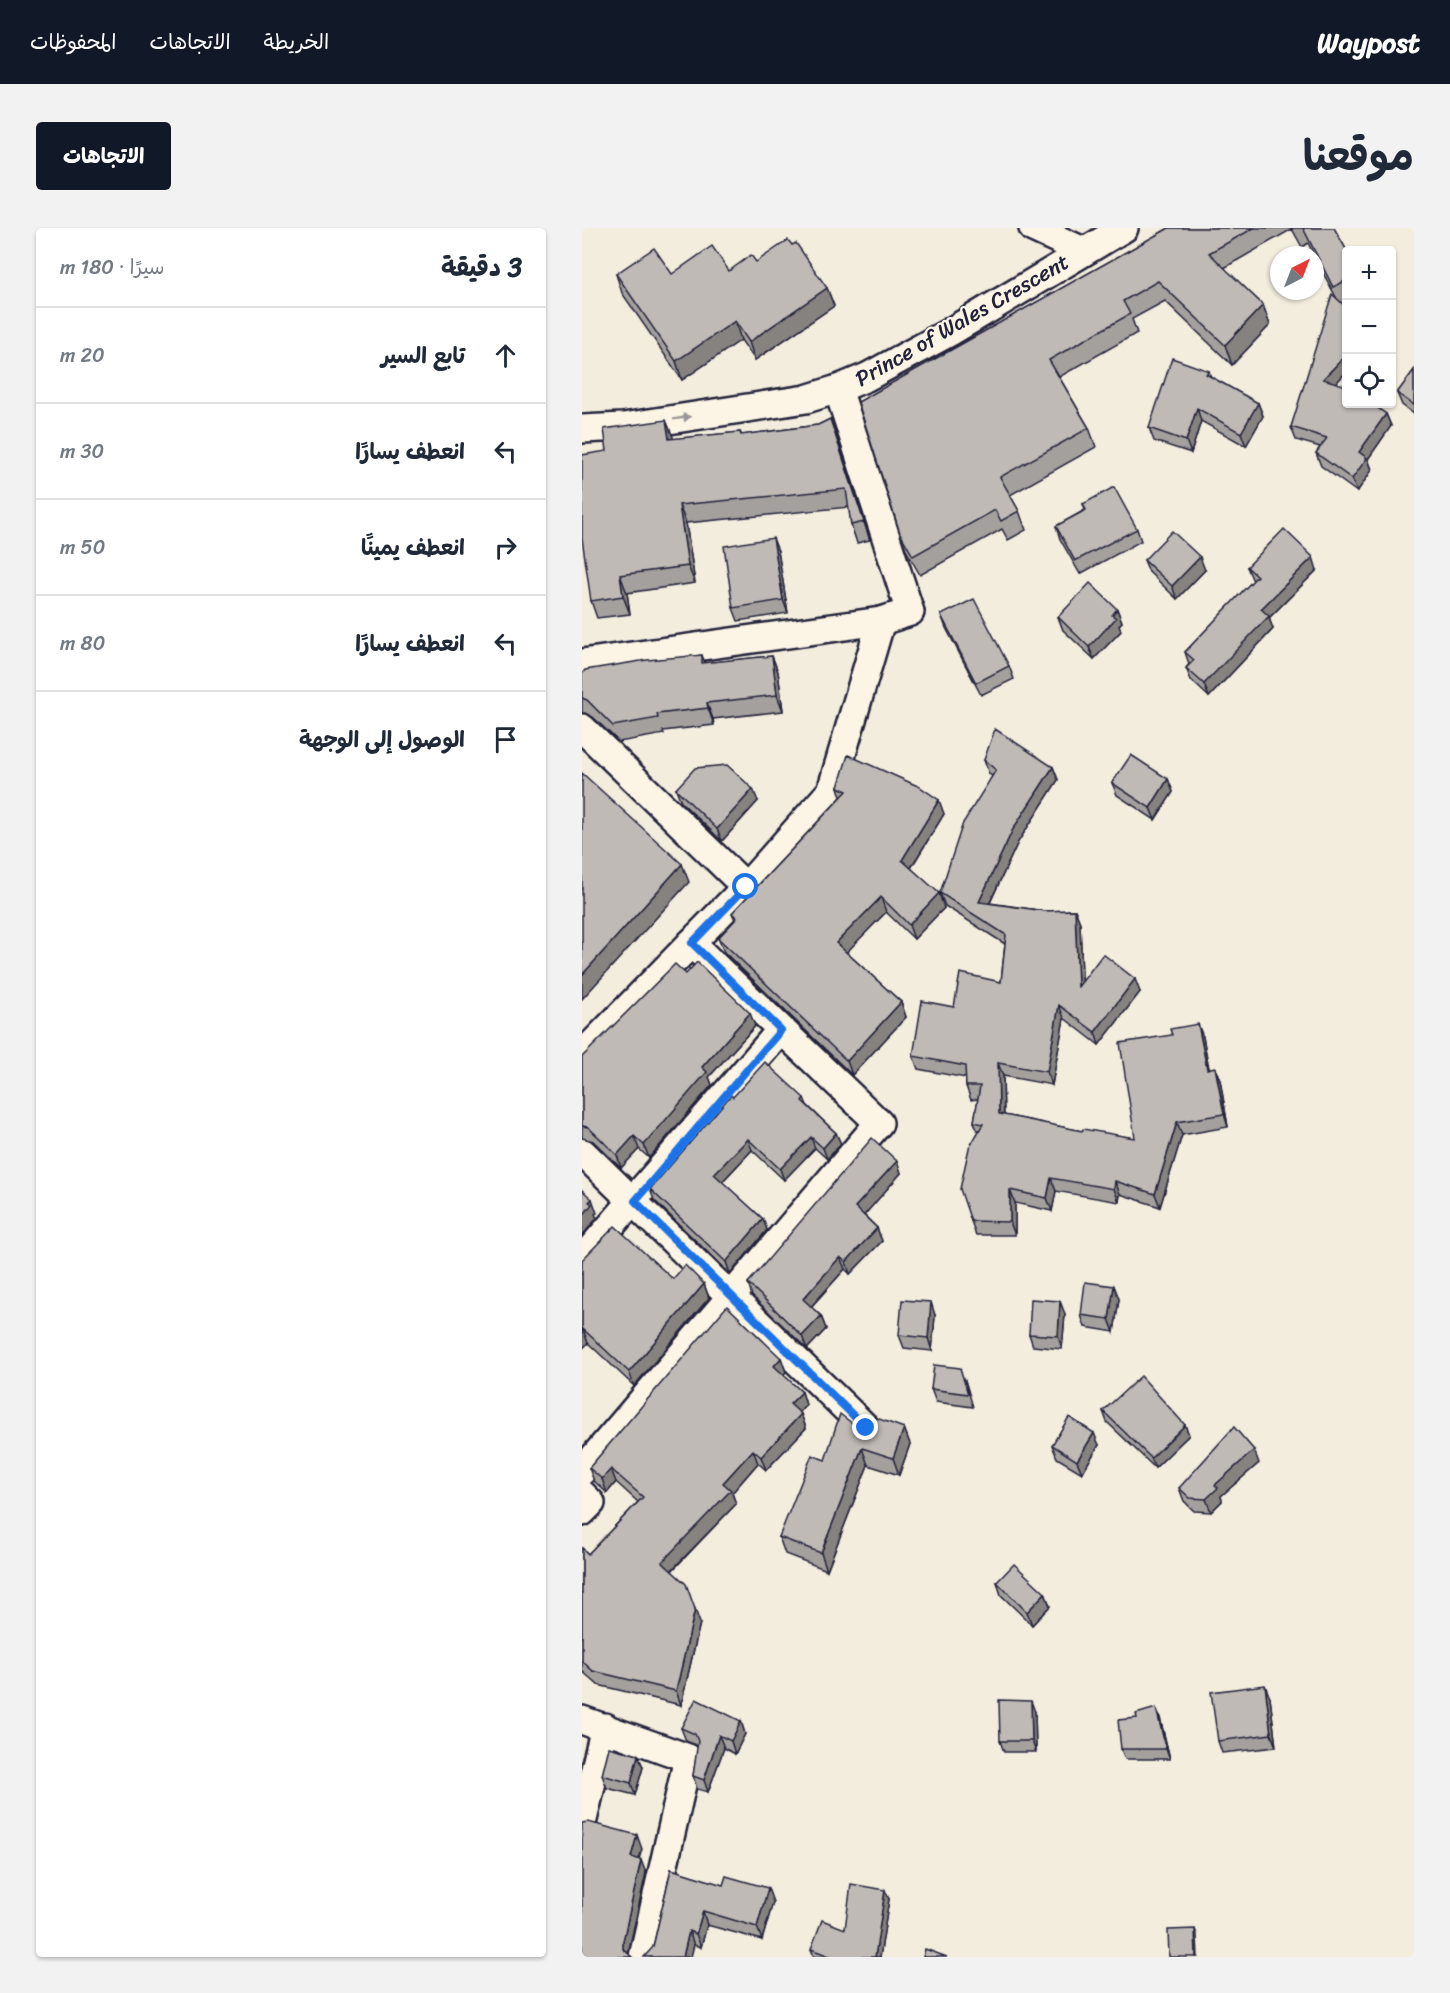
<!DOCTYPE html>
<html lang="ar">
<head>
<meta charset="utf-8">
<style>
  body { margin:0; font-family:Sriracha,"Playpen Sans Arabic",sans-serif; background:#f2f2f3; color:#1f2937; direction:rtl }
  .controls { position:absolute; right:18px; top:18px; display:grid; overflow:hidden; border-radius:6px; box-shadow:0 2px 4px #0004 }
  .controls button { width:54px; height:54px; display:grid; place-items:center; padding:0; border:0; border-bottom:2px solid #e0e1e3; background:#fff; color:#1f2937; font:30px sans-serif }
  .compass { position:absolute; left:688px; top:18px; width:54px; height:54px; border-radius:50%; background:#fff; box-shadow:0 2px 4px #0004; rotate:42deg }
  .stop { position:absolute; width:18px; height:18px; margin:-14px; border:4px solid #1a73e8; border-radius:50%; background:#fff }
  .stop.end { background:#1a73e8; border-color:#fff; box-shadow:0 2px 6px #0008 }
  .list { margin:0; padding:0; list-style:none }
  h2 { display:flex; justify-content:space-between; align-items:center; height:78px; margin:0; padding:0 24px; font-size:26px }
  h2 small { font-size:20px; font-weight:400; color:#747a83 }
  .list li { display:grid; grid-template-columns:39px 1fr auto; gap:18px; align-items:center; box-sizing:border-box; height:96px; padding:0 24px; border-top:2px solid #e0e1e3 }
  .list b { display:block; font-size:22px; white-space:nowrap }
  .list em { font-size:20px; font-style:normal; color:#747a83 }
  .icon { flex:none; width:33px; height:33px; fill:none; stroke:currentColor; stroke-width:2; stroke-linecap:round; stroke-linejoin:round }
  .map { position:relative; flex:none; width:832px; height:1729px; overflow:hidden; direction:ltr; border-radius:6px }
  header { display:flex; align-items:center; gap:36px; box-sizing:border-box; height:84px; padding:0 30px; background:#111827; color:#fff }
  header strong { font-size:28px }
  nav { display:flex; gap:33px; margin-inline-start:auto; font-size:21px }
  .intro { display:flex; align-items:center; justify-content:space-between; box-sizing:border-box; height:144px; padding:0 36px }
  h1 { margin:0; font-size:42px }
  .button { padding:15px 27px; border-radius:6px; background:#111827; color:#fff; font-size:21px; font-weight:700 }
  main { display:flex; gap:36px; padding:0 36px }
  aside { flex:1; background:#fff; border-radius:6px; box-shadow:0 2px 4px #0004 }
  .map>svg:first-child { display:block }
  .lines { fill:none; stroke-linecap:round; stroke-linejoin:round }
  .street-casing { stroke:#22223b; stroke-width:32 }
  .street { stroke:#fcf5e5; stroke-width:27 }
  .wall { fill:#a4a09d; stroke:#22223b; stroke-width:1.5 }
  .shaded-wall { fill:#86827f; stroke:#22223b; stroke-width:1.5 }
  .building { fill:#bfbab6; stroke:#22223b; stroke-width:1.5 }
  .oneway { fill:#9a9698 }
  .route { stroke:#1a73e8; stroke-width:8 }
  .labels { text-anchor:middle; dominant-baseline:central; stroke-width:4.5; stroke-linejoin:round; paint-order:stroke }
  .street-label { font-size:22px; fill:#22223b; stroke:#fcf5e5 }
</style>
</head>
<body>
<header>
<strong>Waypost</strong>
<nav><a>الخريطة</a><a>الاتجاهات</a><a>المحفوظات</a></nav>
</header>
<div class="intro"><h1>موقعنا</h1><a class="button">الاتجاهات</a></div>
<main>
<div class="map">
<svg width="832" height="1729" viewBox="0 0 832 1729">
  <rect width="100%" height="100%" fill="#f3edde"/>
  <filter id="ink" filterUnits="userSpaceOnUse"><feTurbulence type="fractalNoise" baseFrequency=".0167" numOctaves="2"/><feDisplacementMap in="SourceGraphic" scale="12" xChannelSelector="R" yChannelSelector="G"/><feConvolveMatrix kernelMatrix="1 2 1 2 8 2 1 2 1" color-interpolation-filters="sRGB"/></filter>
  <g filter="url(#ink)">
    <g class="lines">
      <defs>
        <g id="street">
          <polyline points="451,0 501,23"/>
          <polyline points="0,201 41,199 224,171 256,161 285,149 368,104 542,0"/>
          <polyline points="0,435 299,393 328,384 256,161"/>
          <polyline points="0,500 164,659"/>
          <polyline points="0,827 164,659 249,563 299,393"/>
          <polyline points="0,924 284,1200"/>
          <polyline points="0,1031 199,802"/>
          <polyline points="0,1243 297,895 109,715"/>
          <polyline points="0,1266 9,1275 0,1284"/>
          <polyline points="0,1492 106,1530 61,1729"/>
          <polyline points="0,1596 23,1499"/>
        </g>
      </defs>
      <!-- street casing -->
      <use href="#street" class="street-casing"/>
      <!-- street -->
      <use href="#street" class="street"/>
    </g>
    <!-- wall -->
    <g class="wall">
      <polygon points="587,0 752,0 765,23 765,74 760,76 765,80 765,143 754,155 804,186 809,198 786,231 790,242 775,264 739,238 734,225 738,219 714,212 709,199 755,71 733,30 733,27 732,27 726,15 720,19 710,1 642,40 681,77 688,97 650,137 583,73 550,91 555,105 477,149 507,200 514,219 428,267 437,283 444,302 426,312 420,301 338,347 325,324 318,305 276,174"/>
      <polygon points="174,34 245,60 252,78 173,132 159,112 100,152 40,65 34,46 90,46 147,43"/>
      <polygon points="832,142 832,186 820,177 815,165"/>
      <polygon points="627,143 629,149 676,175 681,188 664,218 619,193 609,225 572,213 567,200"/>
      <polygon points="248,191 288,312 275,315 269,297 267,279 104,295 113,355 45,365 48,386 15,390 9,373 25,223 91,211 158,204 160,207 236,197"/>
      <polygon points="501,276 555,301 559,313 498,346 478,311 474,298 503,282"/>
      <polygon points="196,323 206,385 156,393 151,380"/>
      <polygon points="562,332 623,342 595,371 567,344"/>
      <polygon points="665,339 735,342 687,390 691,401 627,469 609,452 604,440 607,436 603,424 671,353"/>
      <polygon points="535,381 540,394 537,397 539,403 512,431 481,402 476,389"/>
      <polygon points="359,387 427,438 432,451 399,467 364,400"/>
      <polygon points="120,427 123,435 190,428 196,444 201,483 131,491 132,497 81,503 82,506 37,514 11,489 3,485 0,485 0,446"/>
      <polygon points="402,532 471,539 476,552 436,614 408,675 463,683 493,682 498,695 500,754 558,764 517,817 482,790 470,857 421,848 422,887 500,903 553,910 621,809 627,840 638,852 646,899 600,907 578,979 538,966 537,974 474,963 470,983 433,975 433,1007 394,1007 389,993 396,904 392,894 396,871 389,872 384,858 384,850 336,841 331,828 372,779 419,754 423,716 363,678 358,665 410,548 407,546"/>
      <polygon points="586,551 591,564 573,592 535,567 530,555"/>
      <polygon points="256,559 362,586 329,640 362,680 332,711 304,684 264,724 319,774 324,789 270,847 142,724 136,710 153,692 150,685 259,569"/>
      <polygon points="94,561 176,573 140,613 99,574"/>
      <polygon points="104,746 173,798 127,849 130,857 67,930 57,921 39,940 11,913 0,910 0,829"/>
      <polygon points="151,869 222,870 225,877 254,905 259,916 245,931 233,920 202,952 170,922 140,954 181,991 185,1002 148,1046 72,972 68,961"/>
      <polygon points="315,933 319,945 282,987 295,1000 300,1013 268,1046 263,1041 229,1079 239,1088 244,1101 225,1121 170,1068 166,1055"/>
      <polygon points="0,1032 122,1056 127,1070 52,1158 6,1115 0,1121"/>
      <polygon points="532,1058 537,1071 532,1104 503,1099 499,1087"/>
      <polygon points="483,1086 480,1121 451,1118 447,1106"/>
      <polygon points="353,1087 350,1123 322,1120 317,1107"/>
      <polygon points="199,1130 204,1144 201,1147 220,1164 224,1177 217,1185 219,1186 224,1200 184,1242 176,1235 150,1265 154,1276 90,1343 118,1395 99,1477 16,1457 0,1443 0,1320 6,1326 56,1274 34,1254 25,1265 12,1253 7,1240"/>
      <polygon points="383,1152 391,1179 354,1174 349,1161"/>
      <polygon points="521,1183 603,1197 607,1207 573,1240 525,1194"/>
      <polygon points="275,1199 322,1200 328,1216 317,1247 286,1237 245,1342 203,1326 197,1309 243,1232"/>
      <polygon points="470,1217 517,1217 500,1245 475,1230"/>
      <polygon points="677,1235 639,1268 640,1273 629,1284 612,1283 602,1273 597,1260"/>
      <polygon points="415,1354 463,1365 468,1378 450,1397 419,1367"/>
      <polygon points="688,1470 694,1519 640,1525 636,1513"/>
      <polygon points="453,1484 454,1524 422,1524 418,1513"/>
      <polygon points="578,1490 588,1531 543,1531 539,1521"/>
      <polygon points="159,1493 163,1506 153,1526 142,1520 126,1564 115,1561 111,1548 116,1518 104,1513 99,1500"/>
      <polygon points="56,1527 61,1539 53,1567 25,1560 20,1547"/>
      <polygon points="89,1641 191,1674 180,1712 125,1697 119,1719 112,1717 71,1719"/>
      <polygon points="307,1671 298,1729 232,1729 229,1721 263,1701"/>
    </g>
    <!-- shaded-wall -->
    <g class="shaded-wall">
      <polygon points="245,60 252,78 173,132 167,114"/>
      <polygon points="681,77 688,97 650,137 643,117"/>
      <polygon points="153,93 159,112 100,152 94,133"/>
      <polygon points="765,126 765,143 746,164 741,151"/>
      <polygon points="676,175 681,188 664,218 659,205"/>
      <polygon points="615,180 619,193 609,225 604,213"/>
      <polygon points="804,186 809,198 786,231 790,242 775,264 770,251 777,224"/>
      <polygon points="248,191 255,208 288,312 282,294"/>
      <polygon points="84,192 91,209 94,229 87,211"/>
      <polygon points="97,277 104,295 113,355 106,338"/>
      <polygon points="191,310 196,323 206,385 201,372"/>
      <polygon points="618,329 623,342 595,371 590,358"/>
      <polygon points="731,329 735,342 687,390 691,401 627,469 622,456 679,381"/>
      <polygon points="38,347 45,365 48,386 41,368"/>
      <polygon points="535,381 540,394 537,397 539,403 512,431 507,419 530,387"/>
      <polygon points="190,428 196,444 201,483 195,467"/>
      <polygon points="125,475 131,491 132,497 126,480"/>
      <polygon points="471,539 476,552 436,614 402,687 397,674 431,601"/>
      <polygon points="586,551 591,564 573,592 568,580"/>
      <polygon points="171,561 176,573 140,613 135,601"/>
      <polygon points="357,572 362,586 325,646 320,632"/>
      <polygon points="100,636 107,654 0,771 0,747"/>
      <polygon points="357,665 362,680 332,711 327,697"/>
      <polygon points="299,669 304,684 259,730 254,715"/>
      <polygon points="493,682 498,695 501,772 496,759"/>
      <polygon points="553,751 558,764 517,817 513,804"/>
      <polygon points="319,774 324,789 270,847 265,833"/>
      <polygon points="477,777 482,790 470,857 465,844"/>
      <polygon points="168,785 173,798 127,849 130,857 67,930 62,917 120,839"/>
      <polygon points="616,796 621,809 629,854 625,841"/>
      <polygon points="416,835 421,848 422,899 417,886"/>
      <polygon points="633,839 638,852 646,899 642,886"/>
      <polygon points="595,894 600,907 578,979 573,966"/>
      <polygon points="254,905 259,916 245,931 241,920"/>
      <polygon points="52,908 57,921 39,940 35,927"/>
      <polygon points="229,909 233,920 202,952 198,941"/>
      <polygon points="166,911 170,922 136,958 132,946"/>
      <polygon points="315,933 319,945 278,992 273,979"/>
      <polygon points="469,950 474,963 470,983 465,970"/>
      <polygon points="533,953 538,966 537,974 532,961"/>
      <polygon points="428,962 433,975 433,1007 428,994"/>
      <polygon points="10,971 15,985 13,986 15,990 0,1008 0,989 7,974"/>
      <polygon points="181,991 185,1002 148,1046 144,1034"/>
      <polygon points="295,1000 300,1013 268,1046 264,1034"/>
      <polygon points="258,1029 263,1041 225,1083 221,1071"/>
      <polygon points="122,1056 127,1070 52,1158 47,1144"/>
      <polygon points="532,1058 537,1071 532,1104 527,1091"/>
      <polygon points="478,1073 483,1086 480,1121 476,1108"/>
      <polygon points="349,1074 353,1087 350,1123 346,1110"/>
      <polygon points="239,1088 244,1101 225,1121 220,1108"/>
      <polygon points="1,1101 6,1115 0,1121 0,1102"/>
      <polygon points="199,1130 204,1144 197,1151 192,1138"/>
      <polygon points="220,1164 224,1177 213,1189 208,1176"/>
      <polygon points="219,1186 224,1200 184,1242 179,1229"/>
      <polygon points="603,1197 607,1207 573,1240 569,1230"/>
      <polygon points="322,1200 328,1216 317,1247 311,1230"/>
      <polygon points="512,1205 517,1217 500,1245 495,1233"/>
      <polygon points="280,1220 286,1237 245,1342 239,1325"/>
      <polygon points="171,1222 176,1235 150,1265 154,1276 85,1347 80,1334 141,1255"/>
      <polygon points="672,1222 677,1235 639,1268 640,1273 629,1284 624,1271 633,1257"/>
      <polygon points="29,1241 34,1254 25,1265 20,1251"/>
      <polygon points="463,1365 468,1378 450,1397 445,1384"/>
      <polygon points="113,1381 118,1395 99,1477 94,1463"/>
      <polygon points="683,1457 688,1470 694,1519 689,1506"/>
      <polygon points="449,1473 453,1484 454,1524 450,1513"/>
      <polygon points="574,1480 578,1490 588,1531 584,1521"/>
      <polygon points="159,1493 163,1506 153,1526 149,1513"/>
      <polygon points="137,1507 142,1520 126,1564 122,1552"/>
      <polygon points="56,1527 61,1539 53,1567 49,1555"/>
      <polygon points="55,1607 60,1621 54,1642 49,1629"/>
      <polygon points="59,1632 64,1645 46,1726 41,1721 41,1713"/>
      <polygon points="186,1660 191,1674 180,1712 175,1699"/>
      <polygon points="303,1662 307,1671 298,1729 293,1729"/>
      <polygon points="121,1683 125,1697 119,1719 114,1706"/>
      <polygon points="613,1701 615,1707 616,1729 614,1729"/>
      <polygon points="107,1703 112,1717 109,1729 101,1729"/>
    </g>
    <!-- building -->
    <g class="building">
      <polygon points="587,0 672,0 627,25 681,77 643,117 576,53 541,73 548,86 467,132 507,200 418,249 437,283 419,293 413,282 331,328 318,305 276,174"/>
      <polygon points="721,0 752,0 765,23 765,52 751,59"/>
      <polygon points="206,12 210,17 214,15 245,60 167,114 153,93 94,133 34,46 72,20 90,46 130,18 147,43 169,27 174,34"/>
      <polygon points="750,66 765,80 765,126 741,151 765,158 765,176 790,176 804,186 777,224 785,230 770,251 734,225 745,210 709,199"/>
      <polygon points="590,130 627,143 624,146 676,175 659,205 615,180 604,213 567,200"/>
      <polygon points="832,142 832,177 815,165"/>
      <polygon points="248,191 282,294 269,297 264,261 97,277 106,338 38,347 41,368 9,373 0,310 0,227 25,223 22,201 84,192 87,211 158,204 159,207 236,197"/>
      <polygon points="532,259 555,301 493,333 474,298 504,282 501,276"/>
      <polygon points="702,301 731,329 679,381 687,388 622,456 604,440 612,432 603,424 675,348 665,339"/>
      <polygon points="590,303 618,329 590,358 562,332"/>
      <polygon points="191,310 201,372 151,380 142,318"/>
      <polygon points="508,355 535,381 530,387 534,390 507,419 476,389"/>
      <polygon points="392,371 427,438 394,455 359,387"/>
      <polygon points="120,427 120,435 190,428 195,467 125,475 126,480 75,486 76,490 31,498 5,472 0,470 0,446 3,442 65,432"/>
      <polygon points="413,501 471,539 431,601 397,674 463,683 493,682 496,759 521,726 553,751 513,804 477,777 465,844 416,835 417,886 500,903 501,901 553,910 538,815 590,807 588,801 616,796 625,841 633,839 642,886 595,894 573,966 533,953 532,961 469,950 465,970 428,962 428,994 389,993 378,961 387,920 401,896 392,894 398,858 384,858 383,838 331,828 340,773 372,779 378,745 419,754 424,707 358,665 381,595 414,542 402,532"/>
      <polygon points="266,527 338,559 357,572 320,632 357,665 327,697 299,669 254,715 319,774 265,833 136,710 155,690 150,685 265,563 256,559"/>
      <polygon points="549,527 586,551 568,580 530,555"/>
      <polygon points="145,537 171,561 135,601 94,561 113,540"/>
      <polygon points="0,545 100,636 0,747"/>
      <polygon points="115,734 168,785 120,839 125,844 62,917 52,908 35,927 6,899 0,898 0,829 93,736 104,746"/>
      <polygon points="183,834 222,870 220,873 254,905 241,920 229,909 198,941 166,911 132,946 181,991 144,1034 68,961 149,867 151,869"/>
      <polygon points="290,910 315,933 273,979 295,1000 264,1034 258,1029 221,1071 239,1088 220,1108 166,1055"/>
      <polygon points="0,962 10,971 7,974 10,976 0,989"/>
      <polygon points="33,998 91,1051 103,1037 122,1056 47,1144 1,1101 0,1102 0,1032"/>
      <polygon points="503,1054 532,1058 527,1091 499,1087"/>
      <polygon points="449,1071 478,1073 476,1108 447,1106"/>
      <polygon points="320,1072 349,1074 346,1110 317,1107"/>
      <polygon points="145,1078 199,1130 192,1138 220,1164 208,1176 219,1186 179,1229 171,1222 141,1255 149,1262 80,1334 104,1356 113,1381 94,1463 11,1443 0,1433 0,1320 6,1326 61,1269 29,1241 20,1251 7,1240"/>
      <polygon points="352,1137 378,1140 386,1166 349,1161"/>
      <polygon points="559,1148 603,1197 569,1230 521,1183"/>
      <polygon points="258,1186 275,1199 283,1198 292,1189 322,1200 311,1230 280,1220 239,1325 197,1309 230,1227 243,1232"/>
      <polygon points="487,1189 512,1205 495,1233 470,1217"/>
      <polygon points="652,1199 672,1222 633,1257 636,1260 624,1271 608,1270 597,1260"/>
      <polygon points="432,1336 463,1365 445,1384 415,1354"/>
      <polygon points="683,1457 689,1506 636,1513 629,1464"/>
      <polygon points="114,1471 159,1493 149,1513 137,1507 122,1552 111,1548 116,1513 113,1506 99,1500"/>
      <polygon points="417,1472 449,1473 450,1513 418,1513"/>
      <polygon points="574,1480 584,1521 539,1521 536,1492 555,1490 554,1486"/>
      <polygon points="27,1519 56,1527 49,1555 20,1547"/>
      <polygon points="6,1594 55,1607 49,1629 59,1632 41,1713 41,1721 50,1729 0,1729 0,1595"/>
      <polygon points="89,1641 141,1657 144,1648 186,1660 175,1699 121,1683 114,1706 107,1703 101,1729 62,1729 71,1719"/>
      <polygon points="269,1656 303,1662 293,1729 250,1729 229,1721 240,1692 263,1701"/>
      <polygon points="613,1701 614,1729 587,1729 586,1702"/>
      <polygon points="343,1721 365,1729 341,1729"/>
    </g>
    <!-- one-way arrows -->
    <defs><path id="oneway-solid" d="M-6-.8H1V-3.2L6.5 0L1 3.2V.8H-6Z" transform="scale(1.5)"/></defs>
    <use class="oneway" href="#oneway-solid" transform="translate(100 190) rotate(-9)"/>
  </g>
  <g class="lines" filter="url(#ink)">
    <!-- route -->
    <polyline class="route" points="164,659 110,715 199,802 53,973 284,1200"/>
  </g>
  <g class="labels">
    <!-- street labels -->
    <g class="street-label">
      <text transform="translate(380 92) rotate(-30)">Prince of Wales Crescent</text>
    </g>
  </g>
</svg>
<div class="controls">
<button>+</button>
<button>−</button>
<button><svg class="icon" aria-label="locate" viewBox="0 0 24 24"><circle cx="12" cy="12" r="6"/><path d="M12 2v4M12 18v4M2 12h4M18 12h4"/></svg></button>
</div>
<svg class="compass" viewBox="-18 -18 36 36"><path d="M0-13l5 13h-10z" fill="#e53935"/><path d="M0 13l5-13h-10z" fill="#747a83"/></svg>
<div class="stop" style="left:164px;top:659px"></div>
<div class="stop end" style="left:284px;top:1200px"></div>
</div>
<aside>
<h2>3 دقيقة<small>سيرًا · 180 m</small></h2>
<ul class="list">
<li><svg class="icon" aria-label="ahead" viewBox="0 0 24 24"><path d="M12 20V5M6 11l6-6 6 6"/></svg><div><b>تابع السير</b></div><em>20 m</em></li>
<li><svg class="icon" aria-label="left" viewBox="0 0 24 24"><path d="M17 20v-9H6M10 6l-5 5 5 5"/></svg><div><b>انعطف يسارًا</b></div><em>30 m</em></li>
<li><svg class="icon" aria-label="right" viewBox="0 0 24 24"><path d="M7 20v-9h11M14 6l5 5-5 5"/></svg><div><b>انعطف يمينًا</b></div><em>50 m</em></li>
<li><svg class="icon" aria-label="left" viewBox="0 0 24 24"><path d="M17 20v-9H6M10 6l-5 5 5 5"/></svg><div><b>انعطف يسارًا</b></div><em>80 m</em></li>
<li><svg class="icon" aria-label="arrive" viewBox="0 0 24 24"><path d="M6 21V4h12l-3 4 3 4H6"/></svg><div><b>الوصول إلى الوجهة</b></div></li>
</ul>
</aside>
</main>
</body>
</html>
